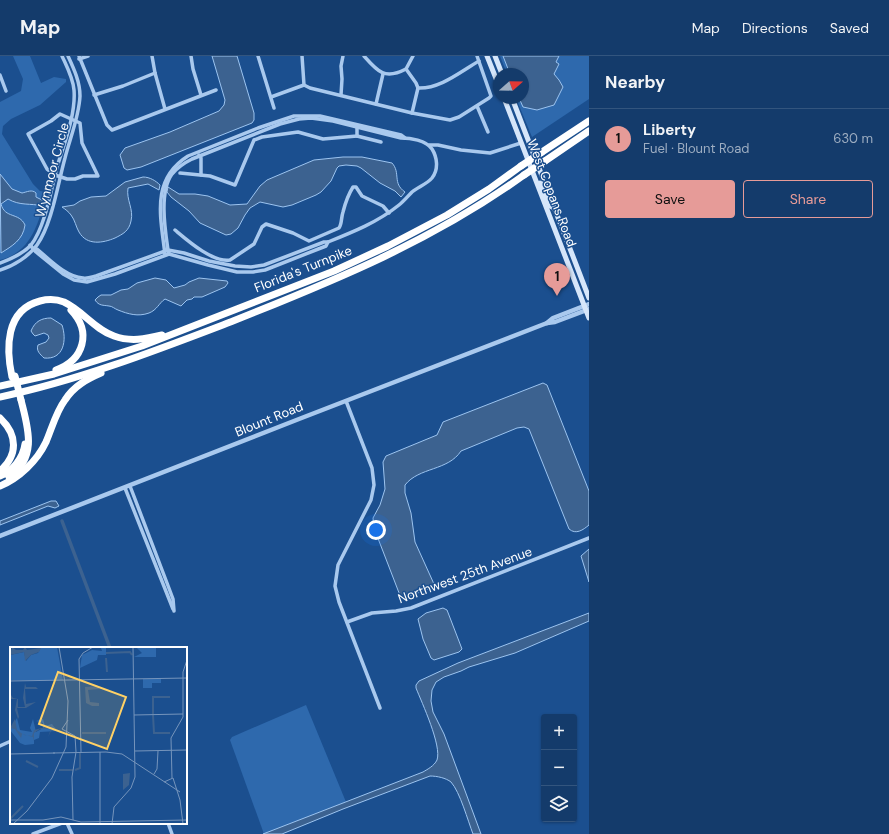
<!DOCTYPE html>
<html lang="en">
<head>
<meta charset="utf-8">
<style>
  body { margin:0; font-family:"DM Sans",sans-serif; background:#214673; color:#f1f3f6 }
  .controls { position:absolute; right:12px; bottom:12px; display:grid; overflow:hidden; border-radius:4px; box-shadow:0 1px 3px #0004 }
  .controls button { width:36px; height:36px; display:grid; place-items:center; padding:0; border:0; border-bottom:1px solid #33557e; background:#143b6b; color:#f1f3f6; font:20px sans-serif }
  .compass { position:absolute; left:493px; top:12px; width:36px; height:36px; border-radius:50%; background:#143b6b; box-shadow:0 1px 3px #0004; rotate:70deg }
  .you { position:absolute; left:376px; top:474px; width:14px; height:14px; margin:-10px; border:3px solid #fff; border-radius:50%; background:#1a73e8; box-shadow:0 0 0 6px #1a73e833 }
  .badge { display:grid; place-items:center; width:26px; height:26px; border-radius:50%; background:#e69b98; color:#111; font-size:13px; font-weight:700 }
  .pin { position:absolute; translate:-50% -33px; filter:drop-shadow(0 1px 2px #0008) }
  .pin::after { content:''; position:absolute; top:21px; width:14px; height:12px; background:inherit; clip-path:polygon(0 0,100% 0,50% 100%) }
  .list { margin:0; padding:0; list-style:none }
  h2 { display:flex; justify-content:space-between; align-items:center; height:52px; margin:0; padding:0 16px; font-size:17px }
  h2 small { font-size:13px; font-weight:400; color:#9dadc1 }
  .list li { display:grid; grid-template-columns:26px 1fr auto; gap:12px; align-items:center; box-sizing:border-box; height:60px; padding:0 16px; border-top:1px solid #33557e }
  .list b { display:block; font-size:15px; white-space:nowrap }
  .list p { margin:0; font-size:13px; white-space:nowrap; color:#9dadc1 }
  .list em { font-size:13px; font-style:normal; color:#9dadc1 }
  .actions { display:flex; gap:8px; padding:12px 16px }
  .actions a { flex:1; padding:9px 0; border:1px solid #e69b98; border-radius:4px; text-align:center; font-size:14px; color:#e69b98 }
  .actions .main { background:#e69b98; color:#111 }
  .icon { flex:none; width:22px; height:22px; fill:none; stroke:currentColor; stroke-width:2; stroke-linecap:round; stroke-linejoin:round }
  .map { position:relative; flex:none; width:589px; height:778px; overflow:hidden }
  header { display:flex; align-items:center; gap:24px; box-sizing:border-box; height:56px; padding:0 20px; background:#143b6b; border-bottom:1px solid #33557e }
  header strong { font-size:19px }
  nav { display:flex; gap:22px; margin-inline-start:auto; font-size:14px }
  main { display:flex }
  aside { flex:1; background:#143b6b }
  .map>svg:first-child { display:block }
  .green { fill:#2e69ad }
  .water { fill:#3c6290; stroke:#9cc4f0 }
  .lines { fill:none; stroke-linecap:round; stroke-linejoin:round }
  .canal { stroke:#3c6290; stroke-width:3.5 }
  .minor { stroke:#a9c9ee; stroke-width:3.5 }
  .tertiary { stroke:#a9c9ee; stroke-width:4.5 }
  .secondary { stroke:#d6e6fa; stroke-width:5 }
  .motorway { stroke:#fff; stroke-width:7 }
  .motorway-bridge { stroke:#fff; stroke-width:7 }
  .labels { text-anchor:middle; dominant-baseline:central; stroke-width:3; stroke-linejoin:round; paint-order:stroke }
  .street-label { font-size:13px; fill:#fff; stroke:#1b4f8f }
  .inset-river { fill:none; stroke:#3c6290; stroke-width:2 }
  .inset-road { fill:none; stroke:#7695bc; stroke-width:1 }
  .view { fill:#ffd166; fill-opacity:0.15; stroke:#ffd166; stroke-width:2 }
  .inset-edge { fill:none; stroke:#fff; stroke-width:2 }
</style>
</head>
<body>
<header>
<strong>Map</strong>
<nav><a>Map</a><a>Directions</a><a>Saved</a></nav>
</header>
<main>
<div class="map">
<svg width="589" height="778" viewBox="0 0 589 778">
  <rect width="100%" height="100%" fill="#1b4f8f"/>
  <!-- green -->
  <g class="green">
    <path d="M13 0H30L41 27 54 21 66 23V26L40 49 11 63 3 70 2 78 33 128 40 135 47 136C39 164 33 196 0 204V46L21 35 23 23Z"/>
    <polygon points="500,0 589,0 589,43 532,81 516,42 523,42 523,18 507,18"/>
    <polygon points="306,649 346,746 264,778 230,684 232,681"/>
  </g>
  <!-- water -->
  <g class="water">
    <polygon points="212,0 237,0 254,57 254,64 252,67 141,111 127,114 124,112 120,99 125,92 170,76 219,55 224,49 225,44"/>
    <polygon points="503,0 559,0 556,6 559,8 554,18 559,24 563,31 554,49 537,54 523,51 519,42 523,42 523,18 510,18"/>
    <path d="M343 101H362L392 107C401 117 392 127 405 136L401 141 395 135 380 127 361 112 357 110 346 109 339 110 337 112 331 125 321 136 316 139 292 149 283 151 260 146 250 152 245 159 238 172 231 178 226 179 200 167 189 155 171 141 167 136 168 131 179 138H195L208 140 230 149 247 148 260 130 267 124 274 121 314 104Z"/>
    <path d="M0 118 12 133 22 137C27 136 32 133 36 137V141L44 145 43 150C30 147 20 150 8 143L1 148C5 163 19 156 25 169 23 184 12 190 1 197Z"/>
    <path d="M143 121C150 121 156 125 160 129L159 134 148 128 128 132C126 144 134 153 131 165 129 175 123 178 115 182 103 187 87 190 79 176 76 171 75 164 71 159 69 156 65 153 62 151L74 149 80 145 91 141 106 140 125 126Z"/>
    <path d="M155 222 166 224 174 232 185 229 189 226 199 222 227 225 228 227 225 231 202 241H194L192 243 187 244 181 250 165 243C159 247 157 254 149 257 138 261 128 258 118 254 115 253 112 250 109 250 103 249 99 250 95 244L98 241 101 239H111L121 234 128 233 137 227Z"/>
    <path d="M51 262 62 269C67 284 64 304 44 302 40 298 36 295 38 289L46 286 49 282 48 279 44 277 35 280 33 278 31 275C35 265 42 262 51 262Z"/>
    <path d="M543 327 547 329 589 435V469C583 474 576 479 569 473L529 373 524 371 517 372 461 395C448 415 419 411 405 429V437L411 457 415 486 434 528 433 531 402 543 401 542 374 472 373 462 380 449 385 433 383 406 386 400 437 379 443 366Z"/>
    <polygon points="51,445 56,445 59,450 55,452 48,450 0,469 0,465"/>
    <polygon points="589,493 589,526 581,500"/>
    <polygon points="443,552 447,554 462,593 459,596 434,604 431,602 423,583 418,563 426,557"/>
    <path d="M589 557V565L515 597 469 611 461 615 444 621 436 626 432 634 431 645 433 656 444 678 481 778H473C468 765 460 736 451 726 446 722 437 720 430 720L343 753 282 778H263L423 716C428 713 434 710 437 704 442 690 422 647 416 632V629L419 625 458 607Z"/>
  </g>
  <g class="lines">
    <!-- canal -->
    <polyline class="canal" points="62,465 110,592"/>
    <!-- minor -->
    <g class="minor">
      <polyline points="79,0 107,69 112,74 216,34"/>
      <polyline points="152,0 155,17 165,53"/>
      <polyline points="191,0 193,13 201,39"/>
      <polyline points="258,0 274,52"/>
      <polyline points="302,0 304,29"/>
      <path d="M364 0C378 16 385 24 406 13"/>
      <polyline points="79,3 88,0"/>
      <polyline points="0,19 6,35"/>
      <path d="M418 32C440 33 460 16 479 5"/>
      <polyline points="94,39 123,30 155,17"/>
      <polyline points="341,39 342,23 341,10 343,0"/>
      <polyline points="271,41 304,29 310,32 412,57 450,64 459,61 489,42 491,40 477,0"/>
      <polyline points="376,48 383,18"/>
      <polyline points="477,50 488,76"/>
      <polyline points="412,57 418,32 416,27 406,13 413,0"/>
      <polygon points="60,58 80,67 82,87 98,120 83,120 75,123 67,123 55,119 47,113 28,78 51,65"/>
      <polyline points="357,80 381,86"/>
      <polyline points="429,89 438,89 461,94 490,97 521,87"/>
      <polyline points="199,99 201,102 201,119"/>
      <polyline points="180,117 210,120 235,129 254,84 262,81 298,76 323,83 357,80 357,70"/>
      <path d="M175 174C187 184 213 207 230 204L254 188 262 171 266 168 293 177 309 185 339 172C342 168 341 162 343 156 345 148 348 139 353 131H356L362 140 383 150 389 157"/>
      <polyline points="30,189 36,196 63,218 74,224 87,226 115,218 169,198 208,209 237,216 253,216 265,214 326,190 328,186"/>
      <path d="M34 193H37C50 204 66 221 83 222 87 223 92 221 96 220L168 194 184 197 209 205 235 210 251 211 264 209 324 186H328C353 176 378 166 399 149 404 145 408 140 412 136 418 131 427 128 432 122 439 113 437 101 432 93 426 84 410 82 401 82L333 65 311 62 299 63 280 68 192 103C184 107 178 111 172 118 159 136 165 173 168 194L169 198"/>
      <path d="M165 199C161 162 150 124 188 100L258 72 294 60H320L401 79 405 82"/>
      <path d="M0 207C11 203 23 198 31 189 45 171 51 134 57 111 64 88 76 58 74 34 73 22 67 11 62 0"/>
      <path d="M0 214C14 210 29 200 37 189 52 168 58 127 65 102 70 82 79 61 80 40 80 26 74 13 68 0"/>
      <polyline points="346,345 372,412 374,429 371,444 338,509 335,530 339,546 380,652"/>
      <polyline points="130,430 167,527 173,543 174,555"/>
      <polyline points="125,432 173,553"/>
      <polyline points="347,566 372,557 396,555 411,552 589,482"/>
      <polyline points="0,690 11,685"/>
      <polyline points="67,767 72,778"/>
      <polyline points="168,767 172,778"/>
      <polyline points="33,778 62,767"/>
    </g>
    <!-- tertiary -->
    <g class="tertiary">
      <polyline points="547,267 553,262 589,248"/>
      <polyline points="0,480 299,363 547,267 555,266 589,253"/>
    </g>
    <!-- secondary -->
    <g class="secondary">
      <polyline points="487,0 499,30"/>
      <polyline points="495,0 502,18"/>
      <polyline points="504,42 589,262"/>
      <polyline points="512,42 589,242"/>
      <polyline points="540,127 550,150 552,151"/>
    </g>
    <!-- motorway -->
    <g class="motorway">
      <polyline points="542,96 589,65"/>
      <polyline points="545,105 589,75"/>
      <path d="M56 314C84 304 92 276 71 254"/>
      <path d="M12 321C6 293 5 254 40 245 48 243 56 243 64 246 83 255 94 273 114 280 130 286 146 283 162 279"/>
      <polyline points="0,330 54,318 142,290 334,215 388,190 447,159 489,133 521,110"/>
      <path d="M0 341C80 324 157 294 233 265 336 224 434 184 524 119"/>
      <path d="M0 362C18 379 18 399 0 415"/>
      <path d="M0 420C13 415 23 402 25 388"/>
      <path d="M9 421C38 401 28 372 21 344"/>
      <path d="M0 430C19 422 37 405 46 386 52 372 56 356 65 344 74 330 87 323 101 317"/>
    </g>
    <!-- motorway-bridge -->
    <g class="motorway-bridge">
      <polyline points="521,110 542,96"/>
      <polyline points="524,119 545,105"/>
      <polyline points="15,320 21,344"/>
    </g>
  </g>
  <g class="labels">
    <!-- street labels -->
    <g class="street-label">
      <text transform="translate(52 114) rotate(-75)">Wynmoor Circle</text>
      <text transform="translate(552 137) rotate(69)">West Copans Road</text>
      <text transform="translate(303 213) rotate(-22)">Florida's Turnpike</text>
      <text transform="translate(269 363) rotate(-22)">Blount Road</text>
      <text transform="translate(465 519) rotate(-20)">Northwest 25th Avenue</text>
    </g>
  </g>
  <!-- overview -->
  <g transform="translate(10 591)">
    <rect width="177" height="177" fill="#1b4f8f"/>
    <path d="M31 0H47L53 33H0V8L14 5 16 14 21 8 28 6ZM96 0V8H88L87 13 70 21 72 8 82 3 92 4 91 1ZM126 0H146V10H124L132 6ZM133 32H151V36H142V41H133ZM7 71 10 83 22 85 20 81 23 72 26 85 33 81V76L26 74 33 72 35 79 42 77 47 84 30 85 29 91 24 93V97L15 98 10 96 0 83Z" fill="#2e69ad"/>
    <path d="M2 0 6 3H13L15 0 17 3 31 1 29 5 21 8 15 14 14 5 0 8ZM15 36 16 40H26L28 42H15L16 57 26 55 16 61H7L9 70 8 72 5 63 7 52H1V48L3 51 8 52V60H15L13 51ZM89 39V42L78 43 80 55 89 56V59H82L76 56 75 40ZM5 72 7 83 14 88 22 89 24 83 43 78 42 81 45 80 46 83 41 84 38 90 41 82H30L24 86V94L23 90 12 87 10 96 11 91 5 82 0 81ZM120 126 119 138 113 143V127Z" fill="#3c6290"/>
    <path class="inset-river" d="M96 6 120 5 122 8M96 11 97 25M143 67V50H160M143 68 144 86H160M72 86H96M16 114 28 120M49 123H63M65 123 70 121V106M0 172 13 159"/>
    <path class="inset-road" d="M0 34 177 31M124 68 173 67M58 73 52 82 65 89 66 105M125 104 177 103M71 105 69 12 73 6 83 0M90 105V177M43 106 96 105 112 107 170 145M0 107 45 106M144 127 147 122 148 104M162 131 161 91 173 70V25L177 13M154 135 163 131 170 153 173 177M0 173H33L51 170 71 175 177 173M63 173 62 130 66 105M3 177 17 164 42 131 56 100 58 54 49 0M102 177 104 160 121 141 125 130 123 0"/>
    <path class="view" d="M48 25 116 50 97 102 29 77Z"/>
    <rect width="177" height="177" class="inset-edge"/>
  </g>
</svg>
<div class="controls">
<button>+</button>
<button>−</button>
<button><svg class="icon" aria-label="layers" viewBox="0 0 24 24"><path d="M12 4l9 5-9 5-9-5zM3 14l9 5 9-5"/></svg></button>
</div>
<svg class="compass" viewBox="-18 -18 36 36"><path d="M0-13l5 13h-10z" fill="#e53935"/><path d="M0 13l5-13h-10z" fill="#9dadc1"/></svg>
<div class="you"></div>
<div class="pin badge" style="left:557px;top:240px">1</div>
</div>
<aside>
<h2>Nearby<small></small></h2>
<ul class="list">
<li><span class="badge">1</span><div><b>Liberty</b><p>Fuel · Blount Road</p></div><em>630 m</em></li>
</ul>
<div class="actions"><a class="main">Save</a><a>Share</a></div>
</aside>
</main>
</body>
</html>
